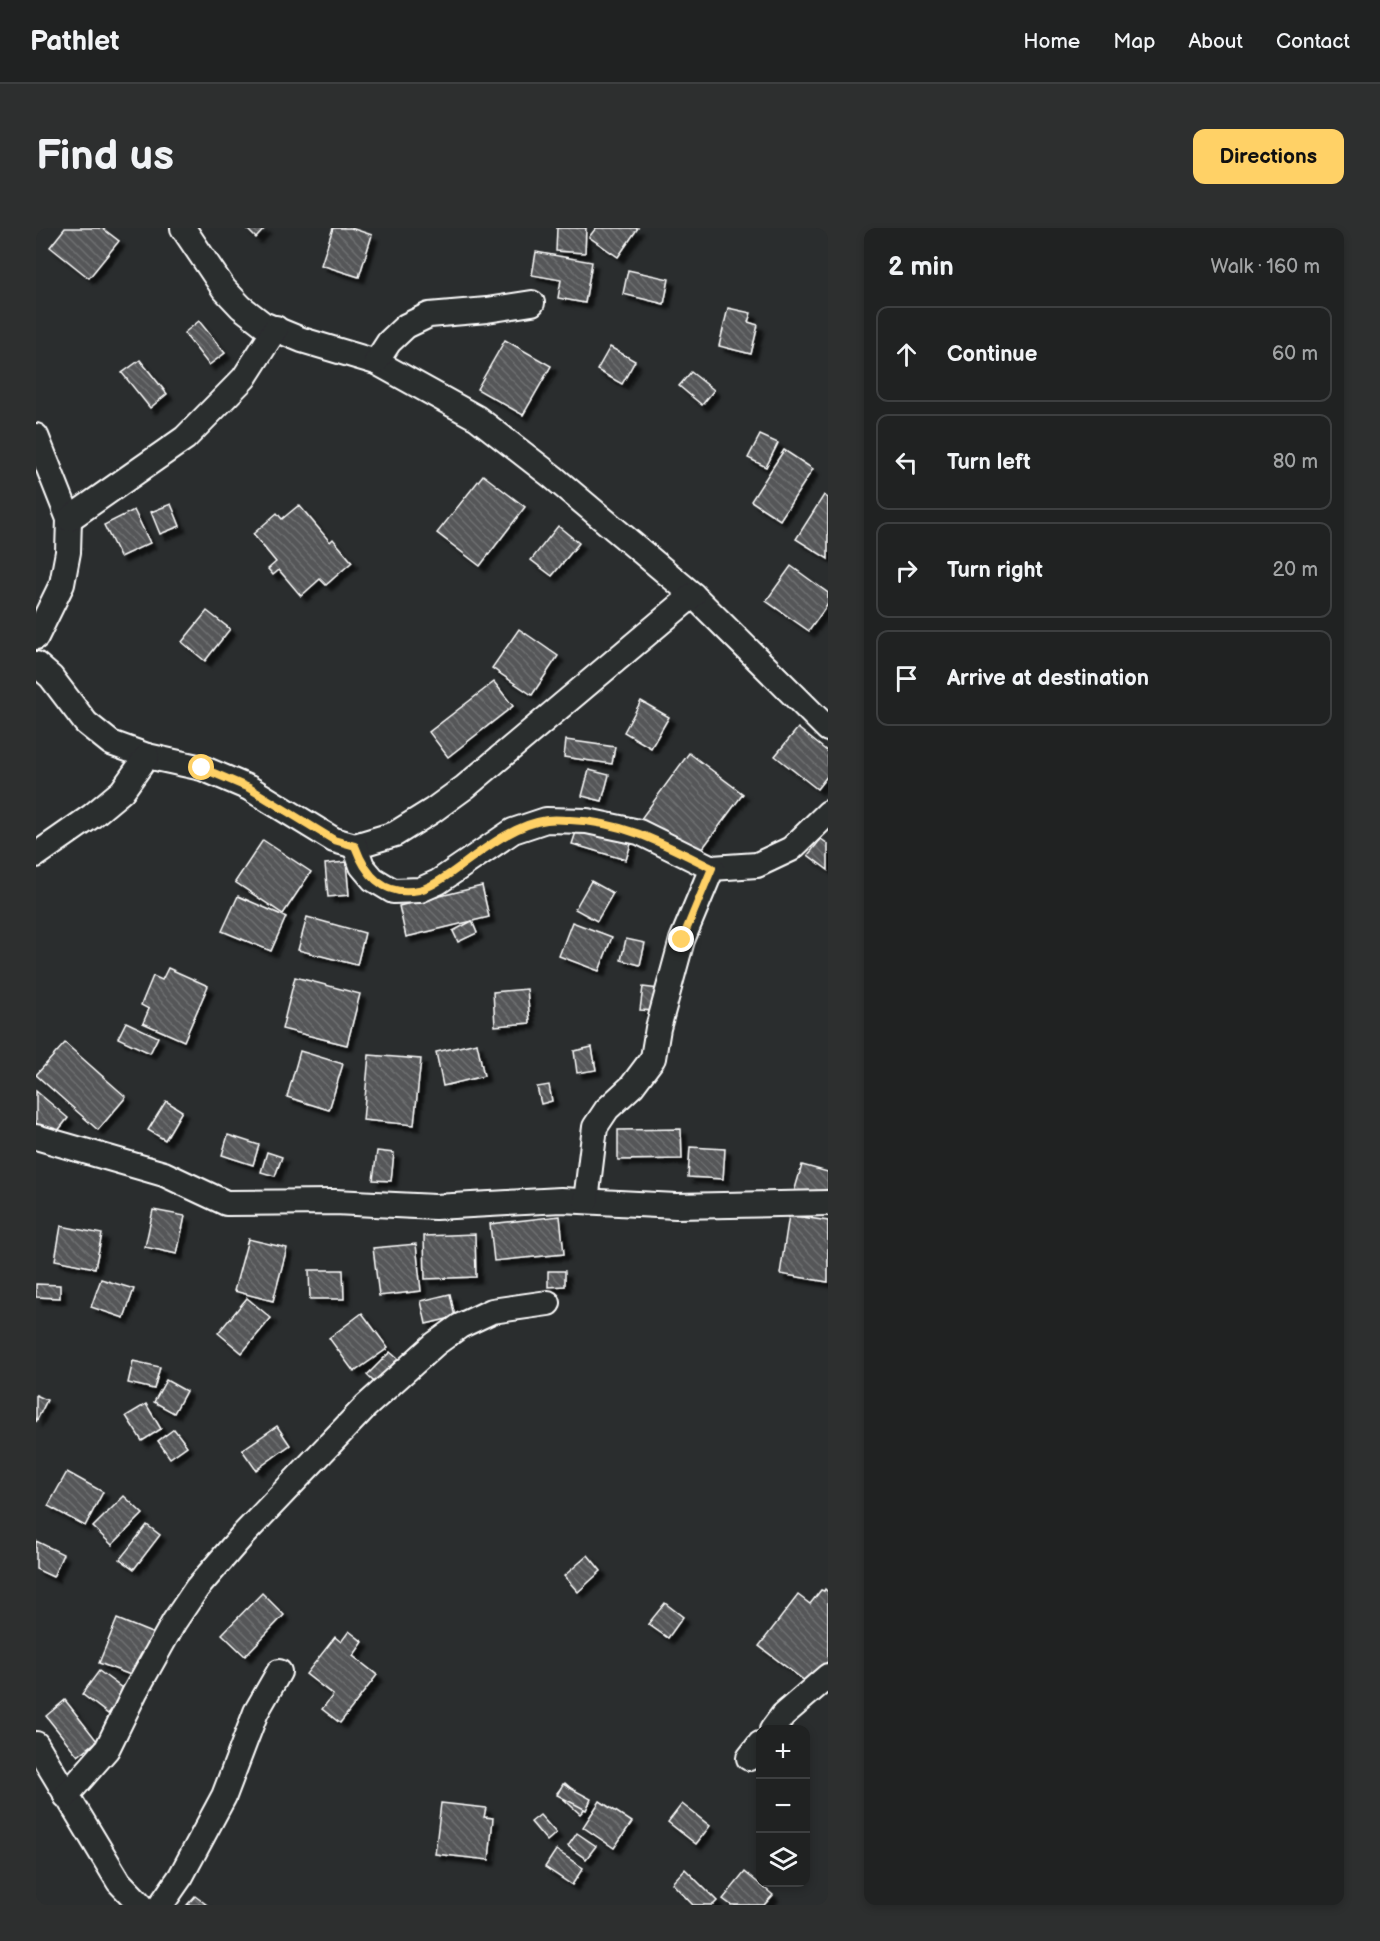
<!DOCTYPE html>
<html lang="en">
<head>
<meta charset="utf-8">
<style>
  body { margin:0; font-family:"Balsamiq Sans",sans-serif; background:#2d2f2f; color:#f1f3f6 }
  .controls { position:absolute; right:18px; bottom:18px; display:grid; overflow:hidden; border-radius:12px; box-shadow:0 3px 9px #0003 }
  .controls button { width:54px; height:54px; display:grid; place-items:center; padding:0; border:0; border-bottom:2px solid #3d3f40; background:#202222; color:#f1f3f6; font:30px sans-serif }
  .stop { position:absolute; width:18px; height:18px; margin:-14px; border:4px solid #ffd166; border-radius:50%; background:#fff }
  .stop.end { background:#ffd166; border-color:#fff; box-shadow:0 2px 6px #0008 }
  .list { margin:0; padding:0; list-style:none }
  h2 { display:flex; justify-content:space-between; align-items:center; height:78px; margin:0; padding:0 24px; font-size:26px }
  h2 small { font-size:20px; font-weight:400; color:#a2a4a5 }
  .list li { display:grid; grid-template-columns:39px 1fr auto; gap:18px; align-items:center; box-sizing:border-box; height:96px; margin:0 12px 12px; padding:0 12px; border:2px solid #3d3f40; border-radius:12px }
  .list b { display:block; font-size:22px; white-space:nowrap }
  .list em { font-size:20px; font-style:normal; color:#a2a4a5 }
  .icon { flex:none; width:33px; height:33px; fill:none; stroke:currentColor; stroke-width:2; stroke-linecap:round; stroke-linejoin:round }
  .map { position:relative; flex:none; width:792px; height:1677px; overflow:hidden; border-radius:12px }
  header { display:flex; align-items:center; gap:36px; box-sizing:border-box; height:84px; padding:0 30px; background:#202222; border-bottom:2px solid #3d3f40 }
  header strong { font-size:28px }
  nav { display:flex; gap:33px; margin-inline-start:auto; font-size:21px }
  .intro { display:flex; align-items:center; justify-content:space-between; box-sizing:border-box; height:144px; padding:0 36px }
  h1 { margin:0; font-size:42px }
  .button { padding:15px 27px; border-radius:12px; background:#ffd166; color:#111; font-size:21px; font-weight:700 }
  main { display:flex; gap:36px; padding:0 36px }
  aside { flex:1; background:#202222; border-radius:12px; box-shadow:0 3px 9px #0003 }
  .map>svg:first-child { display:block }
  .building { fill:url(#building-back-hatch); stroke:#fff; stroke-width:1.5; filter:url(#shadow) }
  .lines { fill:none; stroke-linecap:round; stroke-linejoin:round }
  .minor-casing { stroke:#fff; stroke-width:28 }
  .minor { stroke:#2a2d2e; stroke-width:24 }
  .route { stroke:#ffd166; stroke-width:8 }
</style>
</head>
<body>
<header>
<strong>Pathlet</strong>
<nav><a>Home</a><a>Map</a><a>About</a><a>Contact</a></nav>
</header>
<div class="intro"><h1>Find us</h1><a class="button">Directions</a></div>
<main>
<div class="map">
<svg width="792" height="1677" viewBox="0 0 792 1677">
  <defs>
    <pattern id="building-back-hatch" width="6" height="6" patternUnits="userSpaceOnUse" patternTransform="scale(1.5)"><rect width="6" height="6" fill="#555758"/><path d="M-1 5l2 2M0 0l6 6M5-1l2 2" fill="none" stroke="#6e7071"/></pattern>
    <filter id="shadow"><feDropShadow dx="5.5" dy="5.5" stdDeviation="1.5" flood-color="#0009"/></filter>
  </defs>
  <rect width="100%" height="100%" fill="#2a2d2e"/>
  <filter id="ink" filterUnits="userSpaceOnUse"><feTurbulence type="fractalNoise" baseFrequency=".0167" numOctaves="2"/><feDisplacementMap in="SourceGraphic" scale="12" xChannelSelector="R" yChannelSelector="G"/><feConvolveMatrix kernelMatrix="1 2 1 2 8 2 1 2 1" color-interpolation-filters="sRGB"/></filter>
  <g filter="url(#ink)">
    <!-- building -->
    <g class="building">
      <polygon points="29,0 66,0 83,13 53,50 14,19"/>
      <polygon points="210,0 229,0 220,10"/>
      <polygon points="297,0 315,0 336,7 323,49 285,37"/>
      <polygon points="521,0 550,0 549,25 520,23"/>
      <polygon points="560,0 602,0 582,29 553,9"/>
      <polygon points="500,24 556,34 549,75 522,70 525,52 496,47"/>
      <polygon points="592,42 633,51 628,76 587,66"/>
      <polygon points="692,80 715,85 712,94 722,97 715,126 683,118"/>
      <polygon points="163,93 189,125 173,137 148,105"/>
      <polygon points="469,112 515,138 487,187 441,161"/>
      <polygon points="574,119 599,133 586,156 561,142"/>
      <polygon points="104,132 131,166 114,180 86,145"/>
      <polygon points="655,144 678,162 666,177 643,158"/>
      <polygon points="724,207 742,215 730,239 712,230"/>
      <polygon points="748,222 777,241 744,292 715,273"/>
      <polygon points="447,247 489,279 444,338 401,305"/>
      <polygon points="788,267 792,270 792,331 760,311"/>
      <polygon points="135,276 144,298 124,306 115,284"/>
      <polygon points="263,277 294,314 297,311 316,334 290,357 284,351 265,368 243,342 237,347 232,341 240,334 217,306 241,285 246,291"/>
      <polygon points="98,282 114,315 84,329 68,297"/>
      <polygon points="522,298 543,315 516,348 495,332"/>
      <polygon points="755,338 792,365 792,376 773,403 730,373"/>
      <polygon points="171,383 194,401 169,433 146,414"/>
      <polygon points="483,401 522,428 496,467 456,440"/>
      <polygon points="458,454 477,478 412,529 393,504"/>
      <polygon points="605,473 633,489 615,520 588,504"/>
      <polygon points="762,500 792,524 792,547 781,561 739,528"/>
      <polygon points="530,512 579,519 576,536 528,529"/>
      <polygon points="653,525 707,566 658,632 604,592"/>
      <polygon points="553,542 573,547 566,573 546,568"/>
      <polygon points="548,580 601,596 590,632 536,616"/>
      <polygon points="785,611 792,616 792,642 772,627"/>
      <polygon points="227,612 275,644 247,686 199,654"/>
      <polygon points="310,634 313,667 292,669 289,636"/>
      <polygon points="555,653 577,665 561,693 539,681"/>
      <polygon points="446,658 453,689 370,709 363,678"/>
      <polygon points="202,668 250,689 235,723 186,703"/>
      <polygon points="271,689 329,705 321,737 262,722"/>
      <polygon points="436,693 441,705 422,714 417,703"/>
      <polygon points="536,694 576,709 563,743 523,728"/>
      <polygon points="590,711 609,715 604,737 585,732"/>
      <polygon points="132,740 172,758 148,813 107,795 113,781 105,777 117,748 126,752"/>
      <polygon points="259,749 324,766 311,817 246,801"/>
      <polygon points="607,759 623,761 620,783 604,782"/>
      <polygon points="491,761 494,795 459,798 457,764"/>
      <polygon points="90,794 122,809 114,825 82,810"/>
      <polygon points="29,815 90,869 62,902 0,847"/>
      <polygon points="441,815 448,848 407,858 400,824"/>
      <polygon points="556,819 560,842 541,845 538,823"/>
      <polygon points="264,823 307,836 293,882 251,869"/>
      <polygon points="333,827 385,831 378,897 327,892"/>
      <polygon points="513,857 516,873 505,876 501,859"/>
      <polygon points="0,863 32,890 17,909 0,895"/>
      <polygon points="130,873 146,883 129,912 112,902"/>
      <polygon points="645,901 646,931 582,932 582,902"/>
      <polygon points="192,907 223,917 217,937 186,927"/>
      <polygon points="654,919 689,921 687,951 652,949"/>
      <polygon points="341,923 358,925 355,953 337,952"/>
      <polygon points="231,924 246,929 239,948 225,944"/>
      <polygon points="766,937 792,944 792,981 756,971"/>
      <polygon points="117,982 149,988 141,1026 109,1019"/>
      <polygon points="753,987 792,993 792,1054 744,1046"/>
      <polygon points="524,988 528,1026 458,1033 454,996"/>
      <polygon points="25,998 66,1006 59,1040 19,1032"/>
      <polygon points="439,1006 440,1049 389,1051 388,1008"/>
      <polygon points="212,1011 251,1020 237,1073 198,1063"/>
      <polygon points="380,1016 385,1063 343,1068 337,1020"/>
      <polygon points="273,1042 307,1042 308,1071 274,1071"/>
      <polygon points="512,1043 529,1043 529,1058 512,1059"/>
      <polygon points="65,1051 98,1061 88,1090 55,1079"/>
      <polygon points="0,1056 24,1057 24,1070 0,1069"/>
      <polygon points="414,1066 419,1089 390,1096 385,1073"/>
      <polygon points="211,1070 235,1090 206,1125 182,1105"/>
      <polygon points="326,1085 352,1120 318,1144 293,1110"/>
      <polygon points="354,1124 362,1131 357,1136 362,1141 344,1160 331,1147"/>
      <polygon points="97,1133 124,1139 118,1161 92,1155"/>
      <polygon points="130,1152 150,1163 138,1185 118,1174"/>
      <polygon points="0,1167 11,1172 0,1194"/>
      <polygon points="110,1176 125,1201 106,1213 90,1188"/>
      <polygon points="241,1198 254,1217 220,1242 206,1222"/>
      <polygon points="138,1201 151,1218 134,1230 122,1213"/>
      <polygon points="31,1244 67,1264 49,1298 12,1278"/>
      <polygon points="88,1268 107,1286 76,1317 57,1299"/>
      <polygon points="111,1297 124,1307 98,1341 84,1331"/>
      <polygon points="0,1313 27,1326 17,1349 0,1341"/>
      <polygon points="552,1327 565,1343 542,1364 528,1348"/>
      <polygon points="789,1361 792,1364 792,1433 774,1457 723,1418 762,1367 774,1376 785,1362 788,1363"/>
      <polygon points="226,1365 248,1387 209,1428 186,1406"/>
      <polygon points="629,1375 647,1389 632,1410 612,1396"/>
      <polygon points="81,1391 118,1406 100,1449 63,1435"/>
      <polygon points="313,1403 327,1414 317,1428 341,1447 304,1495 286,1481 297,1467 270,1446 299,1409 305,1414"/>
      <polygon points="63,1443 90,1463 72,1486 46,1466"/>
      <polygon points="29,1472 61,1513 42,1528 10,1488"/>
      <polygon points="529,1555 553,1576 544,1586 521,1565"/>
      <polygon points="527,1556 555,1571 550,1582 521,1567"/>
      <polygon points="564,1573 596,1594 578,1620 547,1599"/>
      <polygon points="405,1575 450,1580 448,1589 457,1590 453,1632 399,1626"/>
      <polygon points="646,1576 674,1598 660,1616 632,1594"/>
      <polygon points="504,1587 520,1605 511,1613 495,1594"/>
      <polygon points="541,1605 560,1618 550,1631 532,1618"/>
      <polygon points="520,1622 547,1640 536,1657 509,1639"/>
      <polygon points="649,1641 681,1673 677,1677 657,1677 636,1655"/>
      <polygon points="709,1644 737,1667 728,1677 695,1677 687,1671"/>
      <polygon points="159,1668 171,1677 151,1677"/>
    </g>
    <g class="lines">
      <defs>
        <g id="minor">
          <polyline points="147,0 188,61 205,79 227,96 266,112 340,134 441,190 517,249 657,367 792,501"/>
          <polyline points="340,134 353,114 370,98 393,87 451,82 496,75"/>
          <polyline points="0,208 33,291 32,324 26,356 0,409"/>
          <polyline points="33,291 149,210 208,150 240,100"/>
          <polyline points="0,436 15,449 50,495 75,515 111,528 166,540 213,560 298,612 319,618 359,606 396,583 429,559 657,367"/>
          <polyline points="319,618 326,638 337,651 357,663 384,662 402,654 477,603 510,592 551,593 603,604 676,640 721,637 755,621 792,585"/>
          <polyline points="0,627 56,588 86,563 111,528"/>
          <polyline points="0,909 128,946 190,975 299,974 399,979 525,972 640,978 792,975"/>
          <polyline points="550,973 559,899 571,881 596,858 617,830 622,800 646,712 676,640"/>
          <polyline points="736,1502 747,1487 792,1448"/>
          <polyline points="0,1516 83,1654 105,1677"/>
          <polyline points="713,1530 724,1516"/>
          <polyline points="30,1568 71,1521 99,1464 138,1394 161,1360 206,1308 330,1178 399,1116 424,1098 456,1083 512,1075"/>
          <polyline points="125,1677 145,1648 188,1568 220,1484 243,1444"/>
        </g>
      </defs>
      <!-- minor casing -->
      <use href="#minor" class="minor-casing"/>
      <!-- minor -->
      <use href="#minor" class="minor"/>
    </g>
  </g>
  <g class="lines" filter="url(#ink)">
    <!-- route -->
    <path class="route" d="M166 540 213 560 298 612 319 618C330 648 348 669 383 662 394 660 406 651 415 645 442 626 477 596 511 592 518 591 526 592 534 592 589 594 628 616 676 640L646 712"/>
  </g>
</svg>
<div class="controls">
<button>+</button>
<button>−</button>
<button><svg class="icon" aria-label="layers" viewBox="0 0 24 24"><path d="M12 4l9 5-9 5-9-5zM3 14l9 5 9-5"/></svg></button>
</div>
<div class="stop" style="left:166px;top:540px"></div>
<div class="stop end" style="left:646px;top:712px"></div>
</div>
<aside>
<h2>2 min<small>Walk · 160 m</small></h2>
<ul class="list">
<li><svg class="icon" aria-label="ahead" viewBox="0 0 24 24"><path d="M12 20V5M6 11l6-6 6 6"/></svg><div><b>Continue</b></div><em>60 m</em></li>
<li><svg class="icon" aria-label="left" viewBox="0 0 24 24"><path d="M17 20v-9H6M10 6l-5 5 5 5"/></svg><div><b>Turn left</b></div><em>80 m</em></li>
<li><svg class="icon" aria-label="right" viewBox="0 0 24 24"><path d="M7 20v-9h11M14 6l5 5-5 5"/></svg><div><b>Turn right</b></div><em>20 m</em></li>
<li><svg class="icon" aria-label="arrive" viewBox="0 0 24 24"><path d="M6 21V4h12l-3 4 3 4H6"/></svg><div><b>Arrive at destination</b></div></li>
</ul>
</aside>
</main>
</body>
</html>
